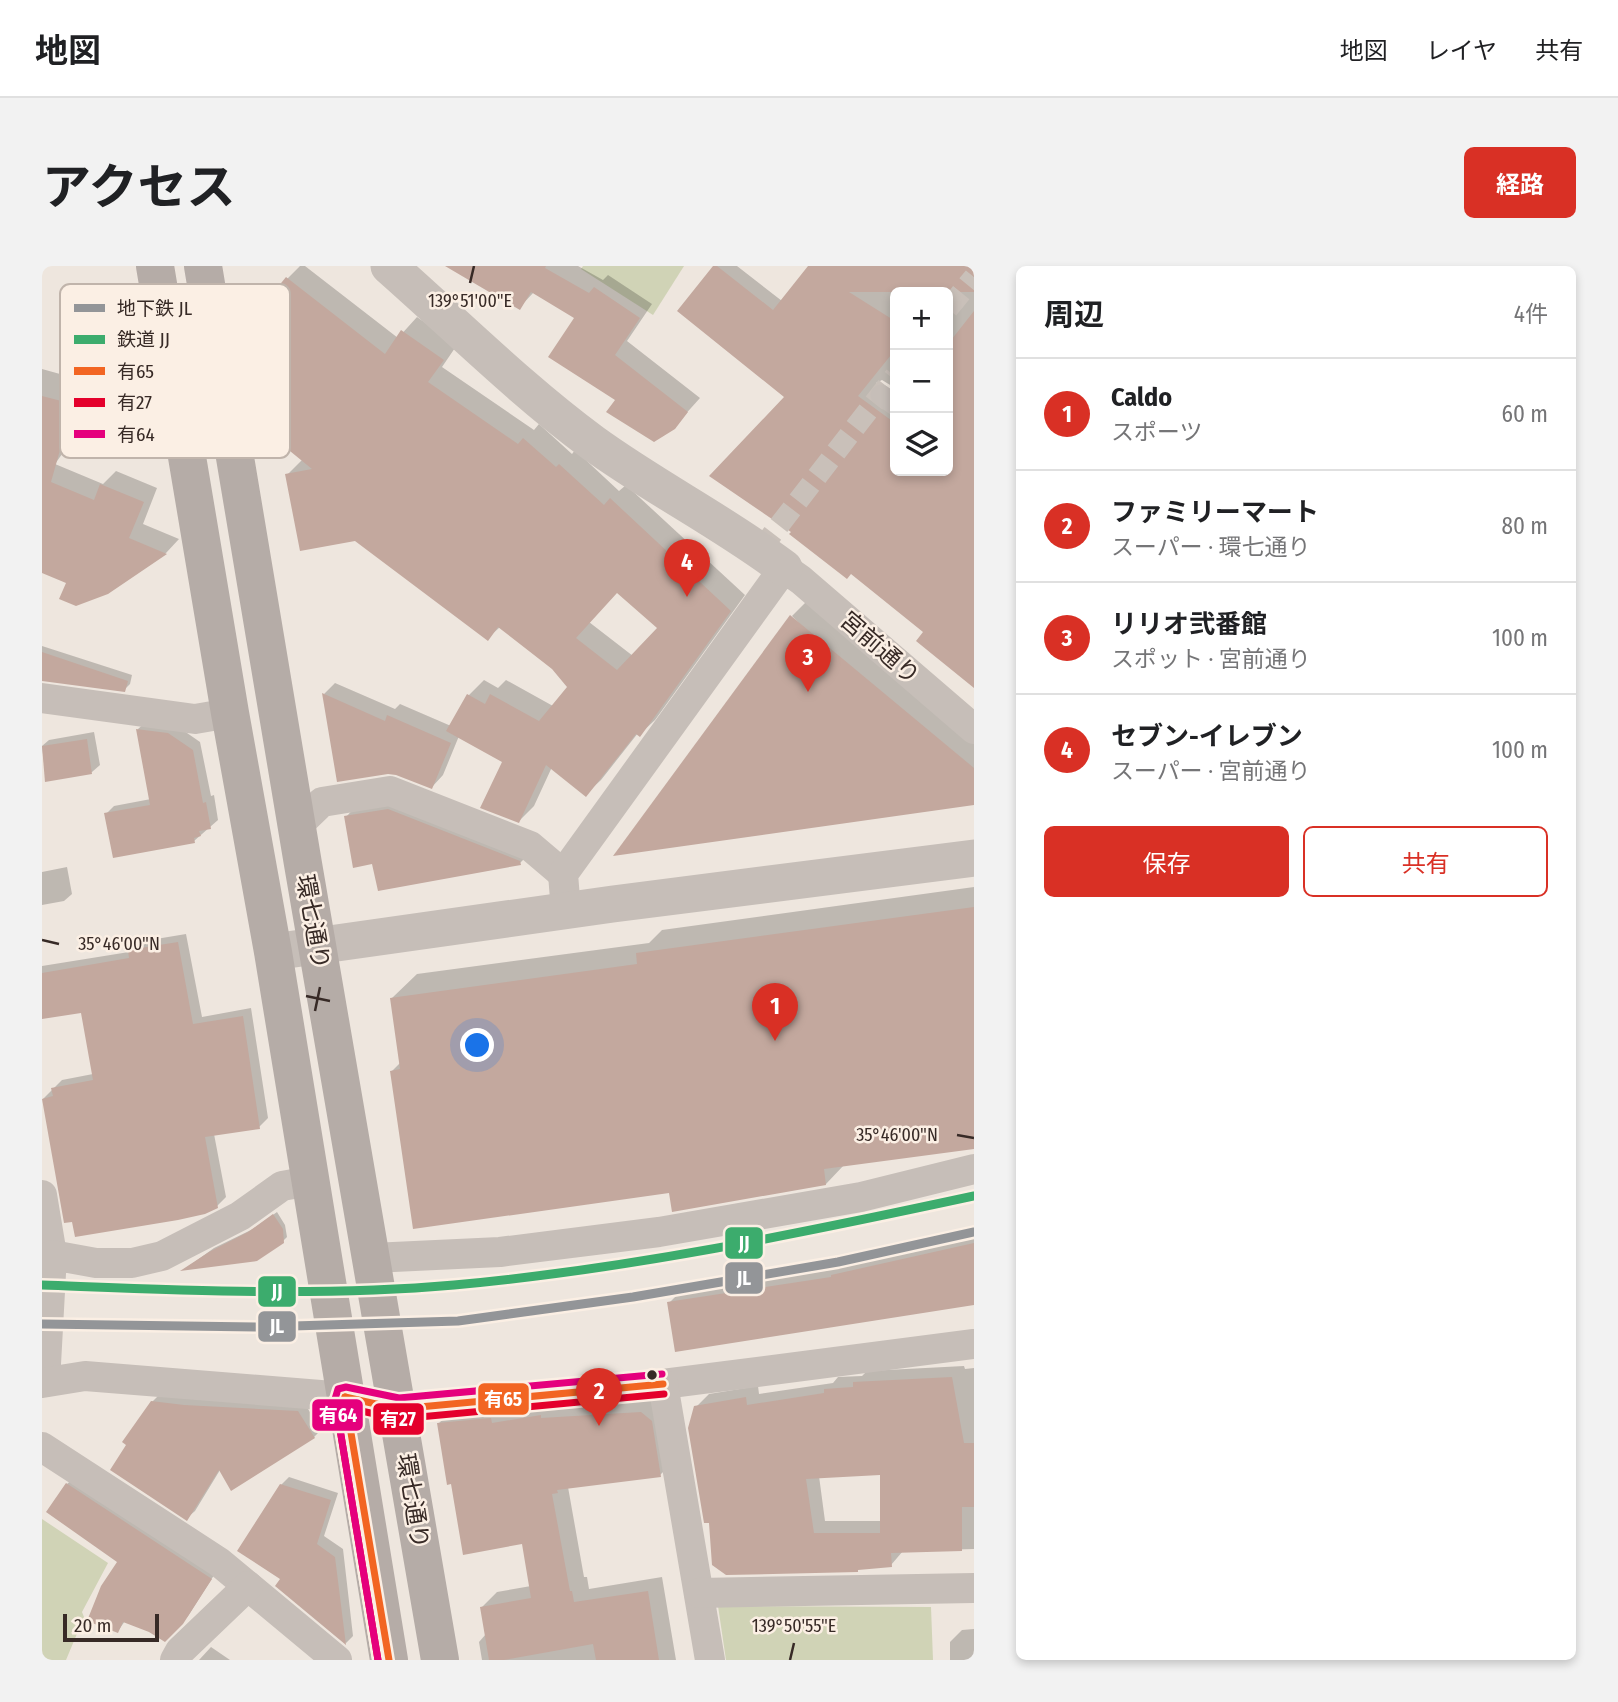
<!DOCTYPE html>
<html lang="ja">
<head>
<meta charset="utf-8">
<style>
  body { margin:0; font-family:"Fira Sans Condensed","Noto Sans JP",sans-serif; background:#f2f2f2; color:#202124 }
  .controls { position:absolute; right:21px; top:21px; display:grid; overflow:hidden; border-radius:10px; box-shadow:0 4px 10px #0003 }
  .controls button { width:63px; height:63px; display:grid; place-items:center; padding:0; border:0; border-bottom:2px solid #e0e0e0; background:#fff; color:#202124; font:35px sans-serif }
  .scale { position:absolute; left:21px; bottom:18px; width:96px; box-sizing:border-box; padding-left:7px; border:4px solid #372a26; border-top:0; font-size:19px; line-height:24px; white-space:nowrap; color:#372a26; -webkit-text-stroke:5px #fbefe4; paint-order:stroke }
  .you { position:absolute; left:436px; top:780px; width:24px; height:24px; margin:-18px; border:5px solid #fff; border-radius:50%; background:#1a73e8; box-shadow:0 0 0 10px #1a73e833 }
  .badge { display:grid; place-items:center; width:46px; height:46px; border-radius:50%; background:#d93025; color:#fff; font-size:23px; font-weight:700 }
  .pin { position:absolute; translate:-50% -58px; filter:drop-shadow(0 2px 4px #0008) }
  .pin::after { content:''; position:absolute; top:37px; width:24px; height:21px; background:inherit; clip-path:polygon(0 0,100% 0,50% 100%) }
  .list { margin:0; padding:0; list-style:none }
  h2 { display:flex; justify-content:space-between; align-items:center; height:91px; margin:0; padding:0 28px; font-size:30px }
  h2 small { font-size:23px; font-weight:400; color:#757577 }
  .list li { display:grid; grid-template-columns:46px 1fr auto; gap:21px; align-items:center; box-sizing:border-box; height:112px; padding:0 28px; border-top:2px solid #e0e0e0 }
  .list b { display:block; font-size:26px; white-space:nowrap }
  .list p { margin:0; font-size:23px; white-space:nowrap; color:#757577 }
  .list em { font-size:23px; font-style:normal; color:#757577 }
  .actions { display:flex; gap:14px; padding:21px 28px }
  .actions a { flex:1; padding:16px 0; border:2px solid #d93025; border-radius:10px; text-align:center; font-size:24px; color:#d93025 }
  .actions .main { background:#d93025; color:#fff }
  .icon { flex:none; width:38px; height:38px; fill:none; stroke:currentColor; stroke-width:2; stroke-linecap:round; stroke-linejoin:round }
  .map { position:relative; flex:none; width:932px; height:1394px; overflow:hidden; border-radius:10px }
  header { display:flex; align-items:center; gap:42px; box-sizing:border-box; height:98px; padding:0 35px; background:#fff; border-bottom:2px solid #e0e0e0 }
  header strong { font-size:33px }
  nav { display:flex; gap:38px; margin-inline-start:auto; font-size:24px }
  .intro { display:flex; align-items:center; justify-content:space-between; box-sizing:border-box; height:168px; padding:0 42px }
  h1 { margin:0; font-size:49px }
  .button { padding:18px 32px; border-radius:10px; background:#d93025; color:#fff; font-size:24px; font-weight:700 }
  main { display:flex; gap:42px; padding:0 42px }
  aside { flex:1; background:#fff; border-radius:10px; box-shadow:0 4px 10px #0003 }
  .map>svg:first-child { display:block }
  .green { fill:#d0d3b6 }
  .shadow { fill:#0003; fill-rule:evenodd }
  .building { fill:#c3a89e; fill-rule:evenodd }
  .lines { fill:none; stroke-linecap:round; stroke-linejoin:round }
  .pedestrian-tunnel { stroke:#c9c0b9; stroke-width:21; stroke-dasharray:21 10; stroke-linecap:butt }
  .pedestrian { stroke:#c6beb8; stroke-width:21 }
  .minor { stroke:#c6beb8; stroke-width:30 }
  .tertiary { stroke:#c6beb8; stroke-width:37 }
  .primary { stroke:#b5aca7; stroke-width:38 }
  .bus-1-casing { stroke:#fbefe4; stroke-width:12 }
  .bus-2-casing { stroke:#fbefe4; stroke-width:12 }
  .bus-3-casing { stroke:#fbefe4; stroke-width:12 }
  .bus-1 { stroke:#f26522; stroke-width:7 }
  .bus-2 { stroke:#e4002b; stroke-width:7 }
  .bus-3 { stroke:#e5007d; stroke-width:7 }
  .rail-1-casing { stroke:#fbefe4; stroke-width:14 }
  .rail-1 { stroke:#3cac6d; stroke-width:9 }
  .metro-1-casing { stroke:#fbefe4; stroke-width:14 }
  .metro-1 { stroke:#939598; stroke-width:9 }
  .ticks { fill:none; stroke:#372a26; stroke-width:2.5 }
  .bus-dot { fill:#372a26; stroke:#fbefe4; stroke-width:2.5 }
  .labels { text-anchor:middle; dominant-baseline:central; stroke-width:5; stroke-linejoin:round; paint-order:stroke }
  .street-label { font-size:24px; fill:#372a26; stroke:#fbefe4 }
  .key { fill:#fbefe4; stroke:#c0b4ab; stroke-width:2 }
  .key-label { font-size:19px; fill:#372a26 }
  .ticks-label { font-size:18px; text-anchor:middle; fill:#372a26; stroke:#fbefe4; stroke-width:5; stroke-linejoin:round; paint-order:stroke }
  .line-badge { stroke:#fbefe4; stroke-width:2.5 }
  .badge-label { font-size:19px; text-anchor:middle; font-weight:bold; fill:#fff }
</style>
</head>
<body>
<header>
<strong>地図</strong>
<nav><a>地図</a><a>レイヤ</a><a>共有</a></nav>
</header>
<div class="intro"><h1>アクセス</h1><a class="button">経路</a></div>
<main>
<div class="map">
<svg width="932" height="1394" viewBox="0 0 932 1394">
  <rect width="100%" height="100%" fill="#eee6de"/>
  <!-- green -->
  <g class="green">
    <polygon points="541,0 642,0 611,49 539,3"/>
    <polygon points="0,1253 66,1297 40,1346 42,1351 24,1394 0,1394"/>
    <polygon points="676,1340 889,1341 891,1394 684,1394"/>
  </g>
  <!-- shadow -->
  <g class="shadow">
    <path d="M258 0H263L356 72 375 51 415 79 400 101 492 164 497 158 530 188 533 184 577 225 584 219 703 329 613 454 598 468 596 467 559 514 544 528 510 501 492 540 477 555 462 496 417 470 401 509 390 521 282 428 293 417 353 443 358 438 409 460 427 429 442 414 456 422 464 414 511 440 527 420 511 401 458 361 446 372 245 209 261 193 245 108 235 68 245 13ZM576 325 617 362 591 390 547 356Z"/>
    <polygon points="427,0 536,0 561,14 566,9 610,38 585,75 658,132 631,162 576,133 534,51 492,26 477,42"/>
    <path d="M674 0H695L740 35 768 0H921L932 20V420L884 366 745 130ZM853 26H906V205H853V138L836 126 834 117 840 114 853 122Z"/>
    <polygon points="0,103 36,113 34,122 44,124 30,174 13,198 61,218 74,205 115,222 101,258 137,273 124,287 65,326 26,316 0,305"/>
    <polygon points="776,324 932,454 932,537 750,350"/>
    <polygon points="0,380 90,409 88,418 82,424 0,413"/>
    <polygon points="104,456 135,460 158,476 169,530 172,529 176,554 152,575 64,548 72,540 109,533 96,463"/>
    <polygon points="52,466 58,499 50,506 4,514 0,480 7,474"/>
    <polygon points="360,530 491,584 478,597 332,596 304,551 317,537"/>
    <polygon points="25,601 30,628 22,635 0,639 0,606"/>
    <polygon points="932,621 932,881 802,899 784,918 629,925 350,805 359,796 350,732 375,708 607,677 620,664"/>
    <polygon points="144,668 160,751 209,742 226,852 217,861 172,868 184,931 175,940 1,833 20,814 51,808 41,745 0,751 0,700 87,686 96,676"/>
    <polygon points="235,946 243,959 245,971 241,975 143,1003 172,982 211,963"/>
    <polygon points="932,966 932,1037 627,1037 642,1022 803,997 806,995"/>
    <path d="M922 1100 923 1103 932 1102V1283L861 1285 849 1299 668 1255 654 1141 667 1128 716 1120 717 1128 791 1117 796 1111 820 1110 825 1105ZM840 1207V1255H783L777 1210Z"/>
    <polygon points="118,1128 263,1138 279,1164 272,1171 178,1204 153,1245 145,1252 110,1136"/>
    <polygon points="615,1131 633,1194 618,1209 526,1221 542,1311 545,1311 547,1323 620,1311 634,1394 440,1394 437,1376 444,1368 440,1341 455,1326 489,1320 482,1276 397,1157 412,1143"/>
    <polygon points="247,1211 296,1227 282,1270 301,1283 311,1370 304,1377 235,1319 240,1312 239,1219"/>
    <polygon points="31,1213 174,1306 146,1350 123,1374 108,1364 83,1355 76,1365 77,1296 25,1218"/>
    <polygon points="932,1363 932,1394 908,1394 908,1376 920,1364"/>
    <polygon points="169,1381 188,1394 157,1394"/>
  </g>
  <!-- building -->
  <g class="building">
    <polygon points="403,0 504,0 503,2 547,27 552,21 598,52 573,89 646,146 633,163 612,176 564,146 573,134 506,91 532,52 489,26 478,44"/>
    <polygon points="671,0 675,0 731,44 766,0 932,0 932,26 807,26 853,55 853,84 816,130 853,157 853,205 906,205 906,78 932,45 932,422 874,375 881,366 809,308 805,313 747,268 749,266 667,210 742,131 635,45"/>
    <path d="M244 11 343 88 359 64 402 94 386 116 476 178 481 172 514 201 517 198 562 239 568 232 689 345 598 471 594 468 544 531 504 499 477 557 438 542 460 496 404 465 425 428 443 438 448 428 497 455 525 421 510 403 456 361 446 375 313 275 258 285 243 208 270 203 232 172 224 130 243 108 218 88 233 68 215 54 221 46 218 43ZM575 327 615 362 575 404 534 372Z"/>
    <polygon points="0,130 31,138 9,216 52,234 58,218 102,236 87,272 125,288 66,328 34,340 17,333 24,317 0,307"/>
    <polygon points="748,349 932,502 932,539 571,590"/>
    <polygon points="0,386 86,415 83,426 0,415"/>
    <polygon points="280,427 343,455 345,449 409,477 390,523 354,509 346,508 295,516"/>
    <polygon points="94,463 126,467 151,484 161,537 164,536 169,563 157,565 159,570 152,572 153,577 71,592 62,547 108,539"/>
    <polygon points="45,473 50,508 3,516 0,480"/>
    <polygon points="346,543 478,595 479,599 336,625 330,598 311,602 302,550"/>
    <polygon points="932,641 932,883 782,903 784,919 630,946 627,927 371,963 348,805 358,803 348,732 595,698 594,687"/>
    <polygon points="136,676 151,758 201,750 218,863 163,871 176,942 163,948 136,954 33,971 30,956 22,957 0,833 11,830 9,822 51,814 39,747 0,753 0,707 87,692 86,684"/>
    <polygon points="231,948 241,963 242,977 215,995 138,1005 167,986 206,966"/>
    <polygon points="932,977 932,1039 633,1086 625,1036 789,1011 789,1009"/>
    <path d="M910 1111 922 1177H932V1241H920V1285L849 1287 850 1301 816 1304V1306L684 1309 670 1299 667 1257H662L646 1162 652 1140 704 1131 705 1139 782 1127V1123L811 1121V1116ZM838 1209V1267H772L764 1213Z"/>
    <polygon points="109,1135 142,1139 256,1145 273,1172 189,1225 177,1204 145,1255 68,1204 84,1179 80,1176"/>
    <polygon points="599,1146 610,1155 619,1211 515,1224 516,1227 510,1228 528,1325 530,1325 532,1336 606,1325 617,1394 554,1394 551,1378 462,1394 447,1394 438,1341 489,1332 480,1278 421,1289 409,1218 405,1219 395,1157 449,1152 450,1157 499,1149 499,1152"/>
    <polygon points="24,1217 170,1313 141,1358 123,1376 107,1366 81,1356 76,1367 45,1355 59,1320 75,1296 4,1246"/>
    <polygon points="238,1218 289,1234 275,1278 293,1291 304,1379 233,1320 238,1313 195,1285"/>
  </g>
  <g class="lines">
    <!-- pedestrian-tunnel -->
    <g class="pedestrian-tunnel">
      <polyline points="906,43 932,11"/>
      <polyline points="718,284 853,110"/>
    </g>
    <!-- pedestrian -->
    <polyline class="pedestrian" points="839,129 853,139"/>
    <!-- minor -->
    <g class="minor">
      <polyline points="0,432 153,453 188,447"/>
      <polyline points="255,560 280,536 348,525 488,580 521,608"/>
      <polyline points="524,645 521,608 742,302 759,314 932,463"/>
      <polyline points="0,929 10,989 0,988"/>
      <polyline points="330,992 458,986 617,966 819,931 932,903"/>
      <polyline points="3,1116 10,989 54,997 90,997 120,990 198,950 240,920 268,915"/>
      <polyline points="0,1117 43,1110 303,1131 356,1143 621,1118 932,1078"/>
      <polyline points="621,1118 668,1394"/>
      <polyline points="0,1181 177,1296 295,1394"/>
      <polyline points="657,1327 932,1322"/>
      <polyline points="133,1394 138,1385 206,1320"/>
    </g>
    <!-- tertiary -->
    <g class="tertiary">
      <path d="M347 0C414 59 479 124 551 177 613 222 681 256 742 302"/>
      <polyline points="231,686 571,638 932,592"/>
    </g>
    <!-- primary -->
    <g class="primary">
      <polyline points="113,0 188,447 231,686 347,1394"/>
      <polyline points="161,0 261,598 398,1394"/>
    </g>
    <defs>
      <g id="bus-1">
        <polyline points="303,1131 356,1143 621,1118"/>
        <polyline points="303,1131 347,1394"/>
      </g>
      <g id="bus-2">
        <polyline points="293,1133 336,1394"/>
        <polyline points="301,1141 356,1153 622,1128"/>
      </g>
      <polyline id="bus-3" points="336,1394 293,1133 296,1123 304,1121 357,1132 620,1108"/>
    </defs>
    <!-- bus-1 casing -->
    <use href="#bus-1" class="bus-1-casing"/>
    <!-- bus-2 casing -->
    <use href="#bus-2" class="bus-2-casing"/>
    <!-- bus-3 casing -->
    <use href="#bus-3" class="bus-3-casing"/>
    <!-- bus-1 -->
    <use href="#bus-1" class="bus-1"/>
    <!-- bus-2 -->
    <use href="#bus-2" class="bus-2"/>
    <!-- bus-3 -->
    <use href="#bus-3" class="bus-3"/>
    <defs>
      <path id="rail-1" d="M0 1019C137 1024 275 1031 412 1019 587 1003 760 967 932 930"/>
    </defs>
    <!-- rail-1 casing -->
    <use href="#rail-1" class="rail-1-casing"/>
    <!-- rail-1 -->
    <use href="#rail-1" class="rail-1"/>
    <defs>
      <polyline id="metro-1" points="0,1058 218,1061 416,1055 591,1031 796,996 932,966"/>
    </defs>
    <!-- metro-1 casing -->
    <use href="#metro-1" class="metro-1-casing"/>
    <!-- metro-1 -->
    <use href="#metro-1" class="metro-1"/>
  </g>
  <!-- ticks -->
  <path class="ticks" d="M428 17 432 0M0 674 17 678M264 730 288 735M273 745 278 721M915 869 932 872M748 1394 752 1377"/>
  <!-- markers -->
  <circle class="bus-dot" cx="610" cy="1109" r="6"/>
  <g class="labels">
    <!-- street labels -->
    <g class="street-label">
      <text transform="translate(838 382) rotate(41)">宮前通り</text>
      <text transform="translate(271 656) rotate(80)">環七通り</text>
      <text transform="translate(371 1235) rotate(81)">環七通り</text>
    </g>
  </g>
  <!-- legend -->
  <rect x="18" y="18" width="230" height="174" rx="10" class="key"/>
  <rect x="32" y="38" width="31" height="8" fill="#939598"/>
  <rect x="32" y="69" width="31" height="9" fill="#3cac6d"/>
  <rect x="32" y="101" width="31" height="8" fill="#f26522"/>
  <rect x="32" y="132" width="31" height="9" fill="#e4002b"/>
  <rect x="32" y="164" width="31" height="8" fill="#e5007d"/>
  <g class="key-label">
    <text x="75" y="49">地下鉄 JL</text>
    <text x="75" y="80">鉄道 JJ</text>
    <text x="75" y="112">有65</text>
    <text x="75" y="143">有27</text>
    <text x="75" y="175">有64</text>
  </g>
  <g class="ticks-label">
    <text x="428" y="41">139°51'00"E</text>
    <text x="77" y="684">35°46'00"N</text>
    <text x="855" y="875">35°46'00"N</text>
    <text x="752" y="1366">139°50'55"E</text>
  </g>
  <g class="line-badge">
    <rect x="682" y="960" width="40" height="34" rx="7" fill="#3cac6d"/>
    <rect x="682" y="995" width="40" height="34" rx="7" fill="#939598"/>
    <rect x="215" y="1009" width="40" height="33" rx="7" fill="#3cac6d"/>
    <rect x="215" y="1044" width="40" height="33" rx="7" fill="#939598"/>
    <rect x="435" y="1116" width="53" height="34" rx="7" fill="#f26522"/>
    <rect x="269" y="1132" width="53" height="34" rx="7" fill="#e5007d"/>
    <rect x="330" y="1136" width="53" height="34" rx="7" fill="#e4002b"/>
  </g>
  <g class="badge-label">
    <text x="702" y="984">JJ</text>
    <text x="702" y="1019">JL</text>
    <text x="235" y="1032">JJ</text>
    <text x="235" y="1067">JL</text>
    <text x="461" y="1140">有65</text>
    <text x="296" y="1156">有64</text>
    <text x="356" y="1160">有27</text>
  </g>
</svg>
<div class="controls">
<button>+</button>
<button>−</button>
<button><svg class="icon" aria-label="layers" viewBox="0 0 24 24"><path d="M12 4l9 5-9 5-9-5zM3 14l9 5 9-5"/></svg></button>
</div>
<div class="scale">20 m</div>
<div class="you"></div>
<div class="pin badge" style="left:733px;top:775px">1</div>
<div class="pin badge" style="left:557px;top:1160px">2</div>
<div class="pin badge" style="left:766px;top:426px">3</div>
<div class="pin badge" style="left:645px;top:331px">4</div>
</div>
<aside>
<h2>周辺<small>4件</small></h2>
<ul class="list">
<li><span class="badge">1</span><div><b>Caldo</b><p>スポーツ</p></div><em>60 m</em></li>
<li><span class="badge">2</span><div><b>ファミリーマート</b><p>スーパー · 環七通り</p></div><em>80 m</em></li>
<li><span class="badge">3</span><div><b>リリオ弐番館</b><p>スポット · 宮前通り</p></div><em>100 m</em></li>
<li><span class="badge">4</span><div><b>セブン-イレブン</b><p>スーパー · 宮前通り</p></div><em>100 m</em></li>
</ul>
<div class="actions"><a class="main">保存</a><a>共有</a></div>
</aside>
</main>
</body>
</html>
